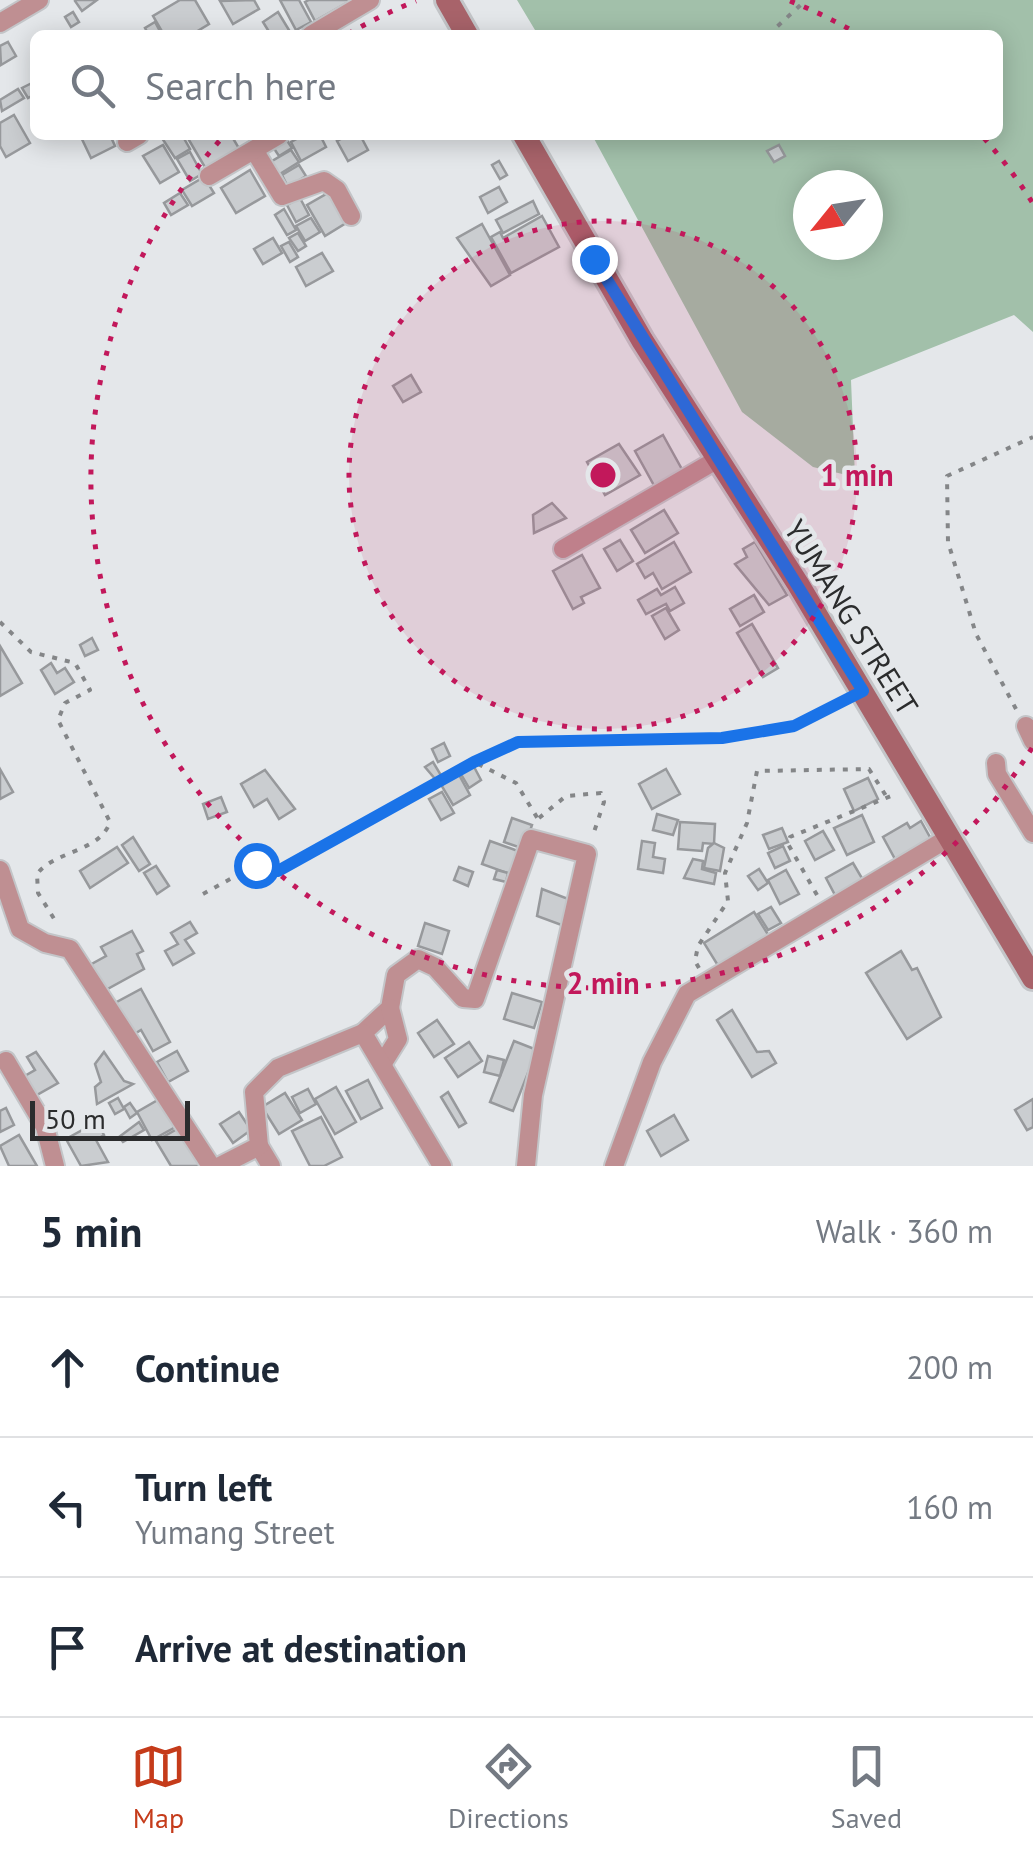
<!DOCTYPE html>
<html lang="en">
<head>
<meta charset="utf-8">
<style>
  body { margin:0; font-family:"PT Sans",sans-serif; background:#f2f2f3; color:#1f2937 }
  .compass { position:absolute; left:793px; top:170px; width:90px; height:90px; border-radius:50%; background:#fff; box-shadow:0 5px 25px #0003; rotate:240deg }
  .scale { position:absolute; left:30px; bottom:25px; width:160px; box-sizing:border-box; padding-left:10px; border:5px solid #2b2c2d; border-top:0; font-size:28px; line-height:35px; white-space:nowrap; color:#2b2c2d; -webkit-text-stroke:8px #e4e7ea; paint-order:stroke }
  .stop { position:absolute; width:30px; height:30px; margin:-22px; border:8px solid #1a73e8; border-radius:50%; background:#fff }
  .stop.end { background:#1a73e8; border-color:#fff; box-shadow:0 2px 10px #0008 }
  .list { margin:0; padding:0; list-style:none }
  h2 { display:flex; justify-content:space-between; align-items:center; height:130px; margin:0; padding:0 40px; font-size:42px }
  h2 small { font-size:32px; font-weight:400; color:#747a83 }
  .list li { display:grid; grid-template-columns:65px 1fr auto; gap:30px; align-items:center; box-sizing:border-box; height:140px; padding:0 40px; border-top:2px solid #e0e1e3 }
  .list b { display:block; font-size:38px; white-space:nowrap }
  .list p { margin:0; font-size:32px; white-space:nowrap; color:#747a83 }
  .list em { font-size:32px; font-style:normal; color:#747a83 }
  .icon { flex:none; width:55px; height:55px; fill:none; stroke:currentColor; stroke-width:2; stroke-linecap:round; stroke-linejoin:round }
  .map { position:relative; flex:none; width:1033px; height:1166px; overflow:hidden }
  .search { position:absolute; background:#fff; box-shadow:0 5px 25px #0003; left:30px; right:30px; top:30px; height:110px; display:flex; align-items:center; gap:25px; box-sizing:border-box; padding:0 35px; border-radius:15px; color:#747a83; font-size:38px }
  .sheet { height:550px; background:#fff }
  nav { display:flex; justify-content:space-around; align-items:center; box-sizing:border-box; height:140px; border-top:2px solid #e0e1e3; background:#fff; font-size:28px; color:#747a83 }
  nav a { display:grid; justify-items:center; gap:5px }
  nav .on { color:#c53b1a }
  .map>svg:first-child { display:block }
  .green { fill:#a2c0aa; fill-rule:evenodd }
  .building { fill:#cacdd0; stroke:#97999c; stroke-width:2.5 }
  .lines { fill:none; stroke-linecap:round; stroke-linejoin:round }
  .street-casing { stroke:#c3c5c8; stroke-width:22 }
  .secondary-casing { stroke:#c3c5c8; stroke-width:28 }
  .path { stroke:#848688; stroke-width:4; stroke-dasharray:5 8; stroke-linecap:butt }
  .street { stroke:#bf8f92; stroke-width:18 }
  .secondary { stroke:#a8636a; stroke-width:22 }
  .route { stroke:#1a73e8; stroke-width:12 }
  .ring { fill:none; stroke:#c2185b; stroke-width:5; stroke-dasharray:5 10 }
  .labels { text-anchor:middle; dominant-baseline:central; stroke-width:9; stroke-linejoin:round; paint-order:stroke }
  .street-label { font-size:30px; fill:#2b2c2d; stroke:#e4e7ea }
  .centre { fill:#c2185b; stroke:#e4e7ea; stroke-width:5 }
  .ring-label { font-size:30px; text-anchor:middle; font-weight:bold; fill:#c2185b; stroke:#e4e7ea; stroke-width:9; stroke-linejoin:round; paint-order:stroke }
</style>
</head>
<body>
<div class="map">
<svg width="1033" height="1166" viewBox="0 0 1033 1166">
  <rect width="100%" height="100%" fill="#e4e7ea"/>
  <!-- green -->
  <path class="green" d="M517 0H1033V332L1014 315 851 380 855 477 813 467 742 412 592 135H998V35H538ZM808 185H868V245H808Z"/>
  <!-- building -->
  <g class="building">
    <polygon points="97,0 82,11 75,1 76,0"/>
    <polygon points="180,0 195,0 209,24 191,35 164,35 153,16"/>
    <polygon points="254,0 259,9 233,24 220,1"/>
    <polygon points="280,0 299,0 311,22 296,30"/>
    <polygon points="309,0 352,0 315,21 305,2"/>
    <polygon points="73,12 79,22 71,27 65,17"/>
    <polygon points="278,12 292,35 271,35 263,22"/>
    <polygon points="155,22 162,35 149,35 145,28"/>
    <polygon points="8,42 16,56 1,65 0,46"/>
    <polygon points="32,83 35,94 28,98 22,88"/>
    <polygon points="18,89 24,98 2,111 0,100"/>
    <polygon points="14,115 30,143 6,157 0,146 0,123"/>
    <polygon points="80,135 110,135 115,146 91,158"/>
    <polygon points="160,135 182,135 190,149 175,158"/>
    <polygon points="186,135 231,135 240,150 206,169"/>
    <polygon points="304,135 320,135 326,147 301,161 291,142"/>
    <polygon points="349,135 360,135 368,150 348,161 337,141"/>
    <polygon points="286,139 292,148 279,156 273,147"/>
    <polygon points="163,145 179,172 160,183 143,156"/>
    <polygon points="779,145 785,156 774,162 767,151"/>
    <polygon points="291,150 299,162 275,177 267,164"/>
    <polygon points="190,152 202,174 190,181 177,159"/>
    <polygon points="499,161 507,175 500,179 492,165"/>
    <polygon points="299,165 306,176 288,187 282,175"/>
    <polygon points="250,170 265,196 236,213 221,188"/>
    <polygon points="204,177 214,193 192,206 182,190"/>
    <polygon points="499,187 507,202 488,213 480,197"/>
    <polygon points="180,193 188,205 171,215 164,203"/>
    <polygon points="328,193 346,223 325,236 307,205"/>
    <polygon points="300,198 309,215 296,222 287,205"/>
    <polygon points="533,201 539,214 503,233 496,220"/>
    <polygon points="284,209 296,230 287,235 275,215"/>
    <polygon points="542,216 559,247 511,273 491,237 500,232 503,238"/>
    <polygon points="311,218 320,232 305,241 296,226"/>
    <polygon points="482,224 510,275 491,286 457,238"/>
    <polygon points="298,233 306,246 298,251 289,238"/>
    <polygon points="273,238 282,253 263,264 254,249"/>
    <polygon points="289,242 298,257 290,262 281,246"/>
    <polygon points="322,253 333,271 306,286 296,267"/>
    <polygon points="411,375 421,392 403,402 393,386"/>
    <polygon points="663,435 684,473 656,489 635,451"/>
    <polygon points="619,444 640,475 605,495 587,462"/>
    <polygon points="552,503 566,518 534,533 533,515"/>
    <polygon points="664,510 678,533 645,553 631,530"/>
    <polygon points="620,540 633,561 617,571 604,549"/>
    <polygon points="674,542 691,572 662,589 653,573 645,578 637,564"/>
    <polygon points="755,542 787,595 769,605 735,564 747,557 743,549"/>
    <polygon points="582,555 600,588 581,597 584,603 573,609 553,571"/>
    <polygon points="675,587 684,603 670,611 666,604 646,614 638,600 657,589 661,595"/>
    <polygon points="754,595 764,612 740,626 730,609"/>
    <polygon points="666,608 679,630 665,639 652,616"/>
    <polygon points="752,624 778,668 763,677 737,633"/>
    <polygon points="92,638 98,650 85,656 80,645"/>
    <polygon points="0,646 22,683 0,696"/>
    <polygon points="51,663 57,673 65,668 74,682 55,694 41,670"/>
    <polygon points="444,743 450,756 438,762 432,749"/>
    <polygon points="433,762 442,777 436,780 425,767"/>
    <polygon points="472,763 481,780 469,788 459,771"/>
    <polygon points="0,769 13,792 0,799"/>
    <polygon points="666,769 680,794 652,809 639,784"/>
    <polygon points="265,770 295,809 279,819 267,799 254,807 241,784"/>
    <polygon points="458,773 470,795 453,805 440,783"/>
    <polygon points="868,778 878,799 854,811 844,789"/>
    <polygon points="442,792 454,813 441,820 429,799"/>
    <polygon points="221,797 227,812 208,819 203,804"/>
    <polygon points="657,814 678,820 673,835 653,830"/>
    <polygon points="862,815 874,842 847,855 834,828"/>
    <polygon points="512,818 532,825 524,849 504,842"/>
    <polygon points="921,821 931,839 895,859 883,837 907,823 910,828"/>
    <polygon points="680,822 715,824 714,844 703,843 702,851 678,849"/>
    <polygon points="782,828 788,842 769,849 763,835"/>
    <polygon points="823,831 834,850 815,860 805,841"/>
    <polygon points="133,837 150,864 139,871 122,845"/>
    <polygon points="490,841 518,851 510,874 482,864"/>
    <polygon points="642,841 655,843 653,857 665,859 663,873 638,869"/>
    <polygon points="714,843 724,848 720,871 704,868 708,848"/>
    <polygon points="783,846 790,861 775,868 768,853"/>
    <polygon points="117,847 128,863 90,888 80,871"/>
    <polygon points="693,859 703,861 702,869 716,873 714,884 684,878"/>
    <polygon points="853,863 863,880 835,895 826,878"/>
    <polygon points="156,866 169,886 157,894 144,873"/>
    <polygon points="459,867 473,872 468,886 454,880"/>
    <polygon points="759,869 768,883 758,890 748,876"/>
    <polygon points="497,870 508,873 506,882 494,879"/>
    <polygon points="786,870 799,894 780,904 768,880"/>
    <polygon points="542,889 571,900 567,927 537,916"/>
    <polygon points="771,907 781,923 768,930 758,914"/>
    <polygon points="754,912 772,941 722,972 704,943"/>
    <polygon points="190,922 197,933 185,940 194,953 173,965 165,951 178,944 171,933"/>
    <polygon points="425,923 449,931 442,954 418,946"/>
    <polygon points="132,931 143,951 137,954 144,969 102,992 88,966 106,956 101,947"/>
    <polygon points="901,951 912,970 917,968 941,1017 907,1039 866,973"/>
    <polygon points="141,989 170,1042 153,1051 141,1030 131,1036 113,1004"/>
    <polygon points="512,993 542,1002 534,1028 504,1019"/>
    <polygon points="732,1010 757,1052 769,1051 776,1063 752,1077 717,1020"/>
    <polygon points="437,1020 454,1044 434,1057 418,1033"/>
    <polygon points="514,1041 537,1050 513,1111 490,1102"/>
    <polygon points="469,1042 482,1061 458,1077 445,1058"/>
    <polygon points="177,1051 188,1071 168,1082 157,1062"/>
    <polygon points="36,1052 58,1083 35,1096 23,1077 35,1070 27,1057"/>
    <polygon points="104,1052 124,1081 133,1084 97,1104 95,1087 101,1082 95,1064"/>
    <polygon points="488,1056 504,1060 500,1076 484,1072"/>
    <polygon points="368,1080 382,1108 361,1119 346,1091"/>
    <polygon points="336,1087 356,1122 335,1134 315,1099"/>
    <polygon points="308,1089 316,1104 300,1113 292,1097"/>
    <polygon points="448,1092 466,1123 459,1127 441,1097"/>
    <polygon points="285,1093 302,1120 279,1134 262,1107"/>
    <polygon points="163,1097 179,1125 152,1140 137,1112"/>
    <polygon points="118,1098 124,1109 115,1114 109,1103"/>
    <polygon points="1033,1099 1033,1127 1027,1130 1015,1110"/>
    <polygon points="130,1103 137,1113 130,1118 124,1107"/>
    <polygon points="6,1108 14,1125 0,1132 0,1111"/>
    <polygon points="239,1112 251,1130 233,1143 220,1124"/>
    <polygon points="674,1115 688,1140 661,1156 647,1131"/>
    <polygon points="321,1117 342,1157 324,1166 310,1166 292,1131"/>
    <polygon points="97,1122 104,1135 96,1140 108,1162 81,1166 66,1139"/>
    <polygon points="139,1122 144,1130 123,1142 119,1137"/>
    <polygon points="179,1128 201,1166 171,1166 156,1141"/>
    <polygon points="19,1135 37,1166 9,1166 0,1146"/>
  </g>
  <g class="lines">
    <defs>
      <g id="street">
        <polyline points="0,23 39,0"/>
        <polyline points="311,35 370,0"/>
        <polyline points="127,142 139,135"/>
        <polyline points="254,150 282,196 324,181 337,190 351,216"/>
        <polyline points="209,176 279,135"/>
        <polyline points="563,549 718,459"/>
        <polyline points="1026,726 1033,741"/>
        <polyline points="996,763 997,774 1033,833"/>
        <polyline points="0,870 20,929 45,943 70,949 211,1166"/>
        <polyline points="363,1033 390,1008 396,975 418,959 435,967 463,998 475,999 531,839 587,854 533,1095 526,1166"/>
        <polyline points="6,1061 45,1127 55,1166"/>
        <polyline points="383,1063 398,1039 390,1008"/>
        <polyline points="259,1146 271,1166"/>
        <polyline points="220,1166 259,1146 254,1092 278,1068 363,1033 442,1166"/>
        <polyline points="614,1166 652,1062 687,994 950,837"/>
      </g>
      <g id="secondary">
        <polyline points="447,0 467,35"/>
        <polyline points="524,135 642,340 798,584 1033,978"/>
      </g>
    </defs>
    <!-- street casing -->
    <use href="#street" class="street-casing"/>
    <!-- secondary casing -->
    <use href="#secondary" class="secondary-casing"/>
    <!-- path -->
    <g class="path">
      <polyline points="768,35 806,0"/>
      <path d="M0 622 31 652 75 663 90 690 65 703 58 720 110 822C100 852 54 851 37 874L38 893 58 925"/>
      <polyline points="1016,709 976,634 948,542 947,476 1033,437"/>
      <polyline points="474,762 518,742 722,738 794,726 845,700"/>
      <polyline points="539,818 566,796 601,793 604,802 593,835"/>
      <polyline points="203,894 256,865 278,871 474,762 516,783 538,819"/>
      <polyline points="817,895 788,844 790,837 896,794"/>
      <polyline points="699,968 695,961 698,946 728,901 725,873 747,823 757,771 869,769 888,799"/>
    </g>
    <!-- street -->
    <use href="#street" class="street"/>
    <!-- secondary -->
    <use href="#secondary" class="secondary"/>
  </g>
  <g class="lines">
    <!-- route -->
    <polyline class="route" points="256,865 278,871 474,762 518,742 722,738 794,726 863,691 594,259"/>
  </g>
  <!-- distance rings -->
  <circle cx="603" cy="475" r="254" fill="#c2185b" fill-opacity=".12"/>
  <g class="ring">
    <circle cx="603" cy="475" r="254"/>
    <path d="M1032 748A509 509 0 1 1 222 138M348 34A509 509 0 0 1 416 1M790 1A509 509 0 0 1 858 34M984 138A509 509 0 0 1 1032 202"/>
  </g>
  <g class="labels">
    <!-- street labels -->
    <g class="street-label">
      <text transform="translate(852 617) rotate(58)">YUMANG STREET</text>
    </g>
  </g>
  <circle cx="603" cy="475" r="15" class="centre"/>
  <g class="ring-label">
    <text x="857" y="486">1 min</text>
    <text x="603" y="994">2 min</text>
  </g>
</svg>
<svg class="compass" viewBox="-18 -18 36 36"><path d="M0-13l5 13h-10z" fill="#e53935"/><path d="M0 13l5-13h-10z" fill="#747a83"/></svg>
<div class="scale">50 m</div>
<div class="stop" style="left:256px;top:865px"></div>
<div class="stop end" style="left:594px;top:259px"></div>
<div class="search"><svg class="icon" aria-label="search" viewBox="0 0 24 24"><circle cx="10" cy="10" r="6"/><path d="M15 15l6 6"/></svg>Search here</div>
</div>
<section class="sheet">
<h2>5 min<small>Walk · 360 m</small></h2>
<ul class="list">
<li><svg class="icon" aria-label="ahead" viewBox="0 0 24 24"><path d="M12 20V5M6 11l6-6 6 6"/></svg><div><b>Continue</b></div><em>200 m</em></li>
<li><svg class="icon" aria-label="left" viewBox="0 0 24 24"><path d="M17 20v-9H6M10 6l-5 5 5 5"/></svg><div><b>Turn left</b><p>Yumang Street</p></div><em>160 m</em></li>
<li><svg class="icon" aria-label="arrive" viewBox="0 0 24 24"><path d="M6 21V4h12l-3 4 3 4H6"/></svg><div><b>Arrive at destination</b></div></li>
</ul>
</section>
<nav>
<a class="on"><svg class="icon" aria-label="map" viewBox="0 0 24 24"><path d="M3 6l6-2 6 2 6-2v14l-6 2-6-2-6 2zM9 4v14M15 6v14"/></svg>Map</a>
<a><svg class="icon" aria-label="directions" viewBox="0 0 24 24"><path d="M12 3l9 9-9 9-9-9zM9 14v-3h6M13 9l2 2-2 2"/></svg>Directions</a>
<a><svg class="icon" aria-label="saved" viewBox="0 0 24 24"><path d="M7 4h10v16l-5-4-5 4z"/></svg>Saved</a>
</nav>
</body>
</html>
